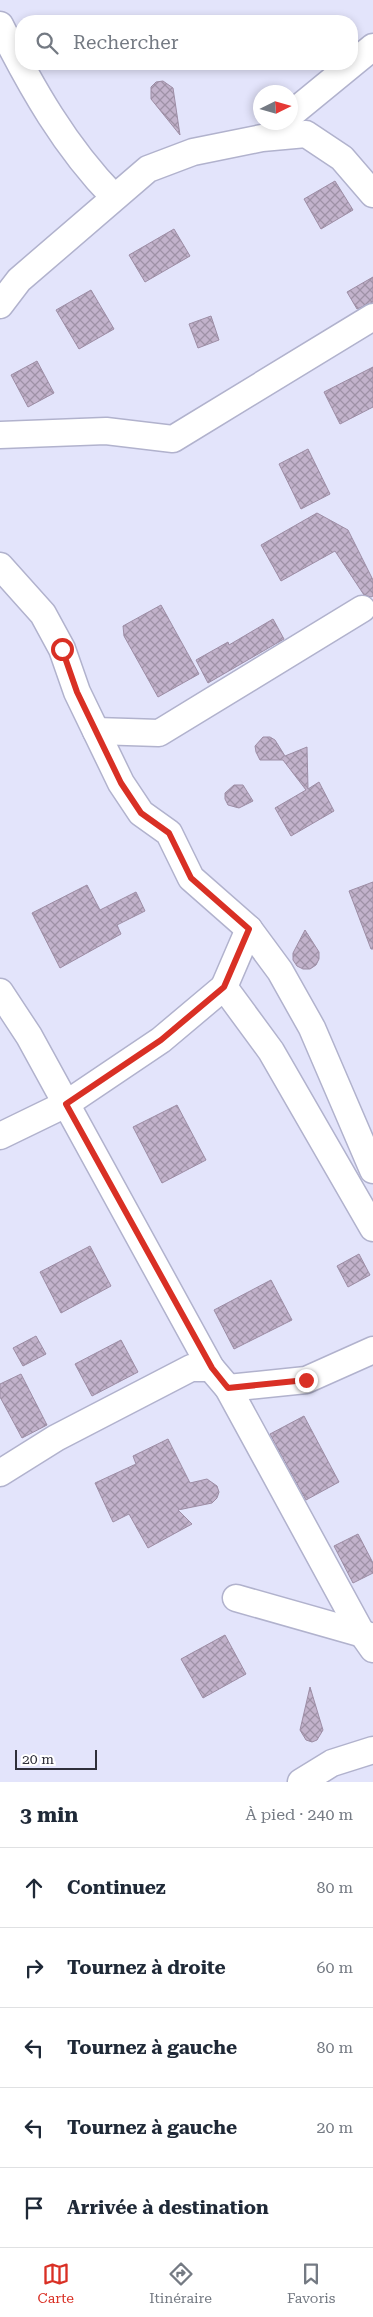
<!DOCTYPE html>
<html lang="fr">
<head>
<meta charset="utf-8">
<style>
  body { margin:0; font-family:"Roboto Serif",serif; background:#f2f2f3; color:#1f2937 }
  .compass { position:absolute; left:253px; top:85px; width:45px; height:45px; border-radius:50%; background:#fff; box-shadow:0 2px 8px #0003; rotate:85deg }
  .scale { position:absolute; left:15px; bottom:12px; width:82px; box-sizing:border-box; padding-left:5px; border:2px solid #2f2f3a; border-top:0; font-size:14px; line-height:18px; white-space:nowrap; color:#2f2f3a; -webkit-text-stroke:4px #fff; paint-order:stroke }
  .stop { position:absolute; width:15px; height:15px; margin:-11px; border:4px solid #d93025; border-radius:50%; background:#fff }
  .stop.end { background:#d93025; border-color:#fff; box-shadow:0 1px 5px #0008 }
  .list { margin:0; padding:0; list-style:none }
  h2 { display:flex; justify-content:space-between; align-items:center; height:65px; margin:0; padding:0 20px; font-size:21px }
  h2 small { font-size:16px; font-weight:400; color:#747a83 }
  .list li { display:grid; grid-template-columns:32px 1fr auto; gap:15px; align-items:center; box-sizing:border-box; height:80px; padding:0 20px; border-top:1px solid #e0e1e3 }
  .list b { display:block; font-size:19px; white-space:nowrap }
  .list em { font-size:16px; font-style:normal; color:#747a83 }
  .icon { flex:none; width:28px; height:28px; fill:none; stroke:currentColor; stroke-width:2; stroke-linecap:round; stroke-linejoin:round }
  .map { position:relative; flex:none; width:373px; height:1782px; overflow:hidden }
  .search { position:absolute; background:#fff; box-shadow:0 2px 8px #0003; left:15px; right:15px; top:15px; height:55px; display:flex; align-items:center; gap:12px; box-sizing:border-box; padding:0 18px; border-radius:20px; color:#747a83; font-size:19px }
  .sheet { height:465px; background:#fff }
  nav { display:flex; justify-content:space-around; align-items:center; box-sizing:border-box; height:70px; border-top:1px solid #e0e1e3; background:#fff; font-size:14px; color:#747a83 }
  nav a { display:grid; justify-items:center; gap:2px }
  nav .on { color:#d93025 }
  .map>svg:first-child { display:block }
  .building { fill:url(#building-cross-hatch); stroke:#9d8da5 }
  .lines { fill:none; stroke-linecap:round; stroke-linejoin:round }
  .street-casing { stroke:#b1b2cd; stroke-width:29 }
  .street { stroke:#fff; stroke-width:26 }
  .route { stroke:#d93025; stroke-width:6 }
</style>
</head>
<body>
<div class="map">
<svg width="373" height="1782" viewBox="0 0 373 1782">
  <defs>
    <pattern id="building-cross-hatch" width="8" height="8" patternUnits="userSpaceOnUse" patternTransform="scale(1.25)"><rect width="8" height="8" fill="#c2b2cb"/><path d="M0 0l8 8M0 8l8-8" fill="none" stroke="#9e91a6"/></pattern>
  </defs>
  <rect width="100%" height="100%" fill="#e3e4fb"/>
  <!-- building -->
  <g class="building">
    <polygon points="163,81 173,88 180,135 151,99 151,87 156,82"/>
    <polygon points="335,181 353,210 321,229 304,199"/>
    <polygon points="174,229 190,256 145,282 129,255"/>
    <polygon points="373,277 373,302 357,309 347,292"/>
    <polygon points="91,290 114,329 79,349 56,310"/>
    <polygon points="211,316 219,340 198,348 189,324"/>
    <polygon points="37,361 54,393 28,407 11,375"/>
    <polygon points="373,367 373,407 340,424 324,392"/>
    <polygon points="308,449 330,494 301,509 279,464"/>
    <polygon points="317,513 348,530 373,580 373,596 371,597 364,595 335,551 281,581 261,545"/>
    <polygon points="161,605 199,674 158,697 124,636 123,626"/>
    <polygon points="273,619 284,639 208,683 196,660 228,642 229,645"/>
    <polygon points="263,737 270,737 275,740 285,756 307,747 308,789 319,782 334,811 291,836 275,808 306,790 283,760 260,760 256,752 255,746"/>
    <polygon points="234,785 243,785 253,801 239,808 228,805 225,799 225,793"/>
    <polygon points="373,882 373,949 371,949 349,891"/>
    <polygon points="87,885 100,910 136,892 145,911 117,925 121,934 60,968 32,913"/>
    <polygon points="305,930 319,952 319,959 316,965 310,969 303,969 297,966 293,960 293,953"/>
    <polygon points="177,1105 206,1160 162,1183 133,1127"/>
    <polygon points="90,1246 111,1286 61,1313 40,1272"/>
    <polygon points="359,1254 370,1275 348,1287 337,1266"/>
    <polygon points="271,1280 292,1320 234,1349 214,1310"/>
    <polygon points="36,1336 46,1354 23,1366 13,1348"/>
    <polygon points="121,1340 138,1372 92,1396 75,1364"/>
    <polygon points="21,1374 47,1425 22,1438 0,1397 0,1384"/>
    <polygon points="304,1416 339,1482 306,1500 270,1434"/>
    <polygon points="168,1439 190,1483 207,1479 217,1486 219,1492 217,1498 212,1503 178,1510 192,1524 148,1548 129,1514 113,1522 95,1483 136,1464 133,1456"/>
    <polygon points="358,1534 373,1563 373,1573 353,1583 334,1546"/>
    <polygon points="225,1635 246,1674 203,1698 181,1659"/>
    <polygon points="310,1687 323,1730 317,1740 312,1742 306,1740 300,1730"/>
  </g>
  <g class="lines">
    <defs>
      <g id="street">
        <path d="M0 25C31 87 65 147 114 197"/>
        <polyline points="290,115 373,47"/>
        <polyline points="0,305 19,280 148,169 193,152 262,138 306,134 342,158 373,194"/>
        <polyline points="0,435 106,431 173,439 373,317"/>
        <polyline points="0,566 43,614 62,649 77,692 121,783 141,813 169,833 191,878 249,929 280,971 312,1028 373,1170"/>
        <polyline points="96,731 159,733 362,609"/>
        <polyline points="249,929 224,987 271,1051 373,1228"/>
        <polyline points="0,992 29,1036 211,1368 228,1388 361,1632 373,1649"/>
        <polyline points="0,1136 66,1104 161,1040 224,987"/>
        <polyline points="228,1388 306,1380 373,1350"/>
        <polyline points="0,1473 56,1438 191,1368 211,1368"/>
        <polyline points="236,1598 370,1636"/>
        <polyline points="301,1782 332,1763 373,1750"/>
      </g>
    </defs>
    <!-- street casing -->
    <use href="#street" class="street-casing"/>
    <!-- street -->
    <use href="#street" class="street"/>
  </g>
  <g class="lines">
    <!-- route -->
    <polyline class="route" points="62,649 77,692 121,783 141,813 169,833 191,878 249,929 224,987 161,1040 66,1104 212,1368 228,1388 306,1380"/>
  </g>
</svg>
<svg class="compass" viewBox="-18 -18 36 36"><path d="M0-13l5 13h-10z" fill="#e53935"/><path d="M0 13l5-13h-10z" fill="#747a83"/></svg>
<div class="scale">20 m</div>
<div class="stop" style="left:62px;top:649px"></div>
<div class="stop end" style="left:306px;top:1380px"></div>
<div class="search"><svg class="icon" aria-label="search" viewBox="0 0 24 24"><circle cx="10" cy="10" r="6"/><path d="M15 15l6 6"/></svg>Rechercher</div>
</div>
<section class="sheet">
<h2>3 min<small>À pied · 240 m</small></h2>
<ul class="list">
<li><svg class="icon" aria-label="ahead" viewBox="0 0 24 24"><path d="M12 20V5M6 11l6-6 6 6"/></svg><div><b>Continuez</b></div><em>80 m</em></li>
<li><svg class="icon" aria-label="right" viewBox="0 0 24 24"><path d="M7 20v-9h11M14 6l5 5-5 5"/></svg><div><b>Tournez à droite</b></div><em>60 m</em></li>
<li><svg class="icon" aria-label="left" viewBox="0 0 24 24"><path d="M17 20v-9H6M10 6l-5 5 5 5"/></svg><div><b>Tournez à gauche</b></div><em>80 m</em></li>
<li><svg class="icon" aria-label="left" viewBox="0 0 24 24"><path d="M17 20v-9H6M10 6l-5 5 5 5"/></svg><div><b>Tournez à gauche</b></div><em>20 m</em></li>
<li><svg class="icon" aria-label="arrive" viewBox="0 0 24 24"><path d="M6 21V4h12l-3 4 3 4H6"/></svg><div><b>Arrivée à destination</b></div></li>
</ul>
</section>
<nav>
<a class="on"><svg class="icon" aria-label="map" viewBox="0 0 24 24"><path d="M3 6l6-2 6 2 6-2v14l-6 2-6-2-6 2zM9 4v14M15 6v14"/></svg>Carte</a>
<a><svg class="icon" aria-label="directions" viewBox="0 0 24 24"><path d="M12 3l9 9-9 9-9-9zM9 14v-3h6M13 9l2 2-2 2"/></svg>Itinéraire</a>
<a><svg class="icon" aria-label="saved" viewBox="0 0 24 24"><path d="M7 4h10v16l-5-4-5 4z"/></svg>Favoris</a>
</nav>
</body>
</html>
